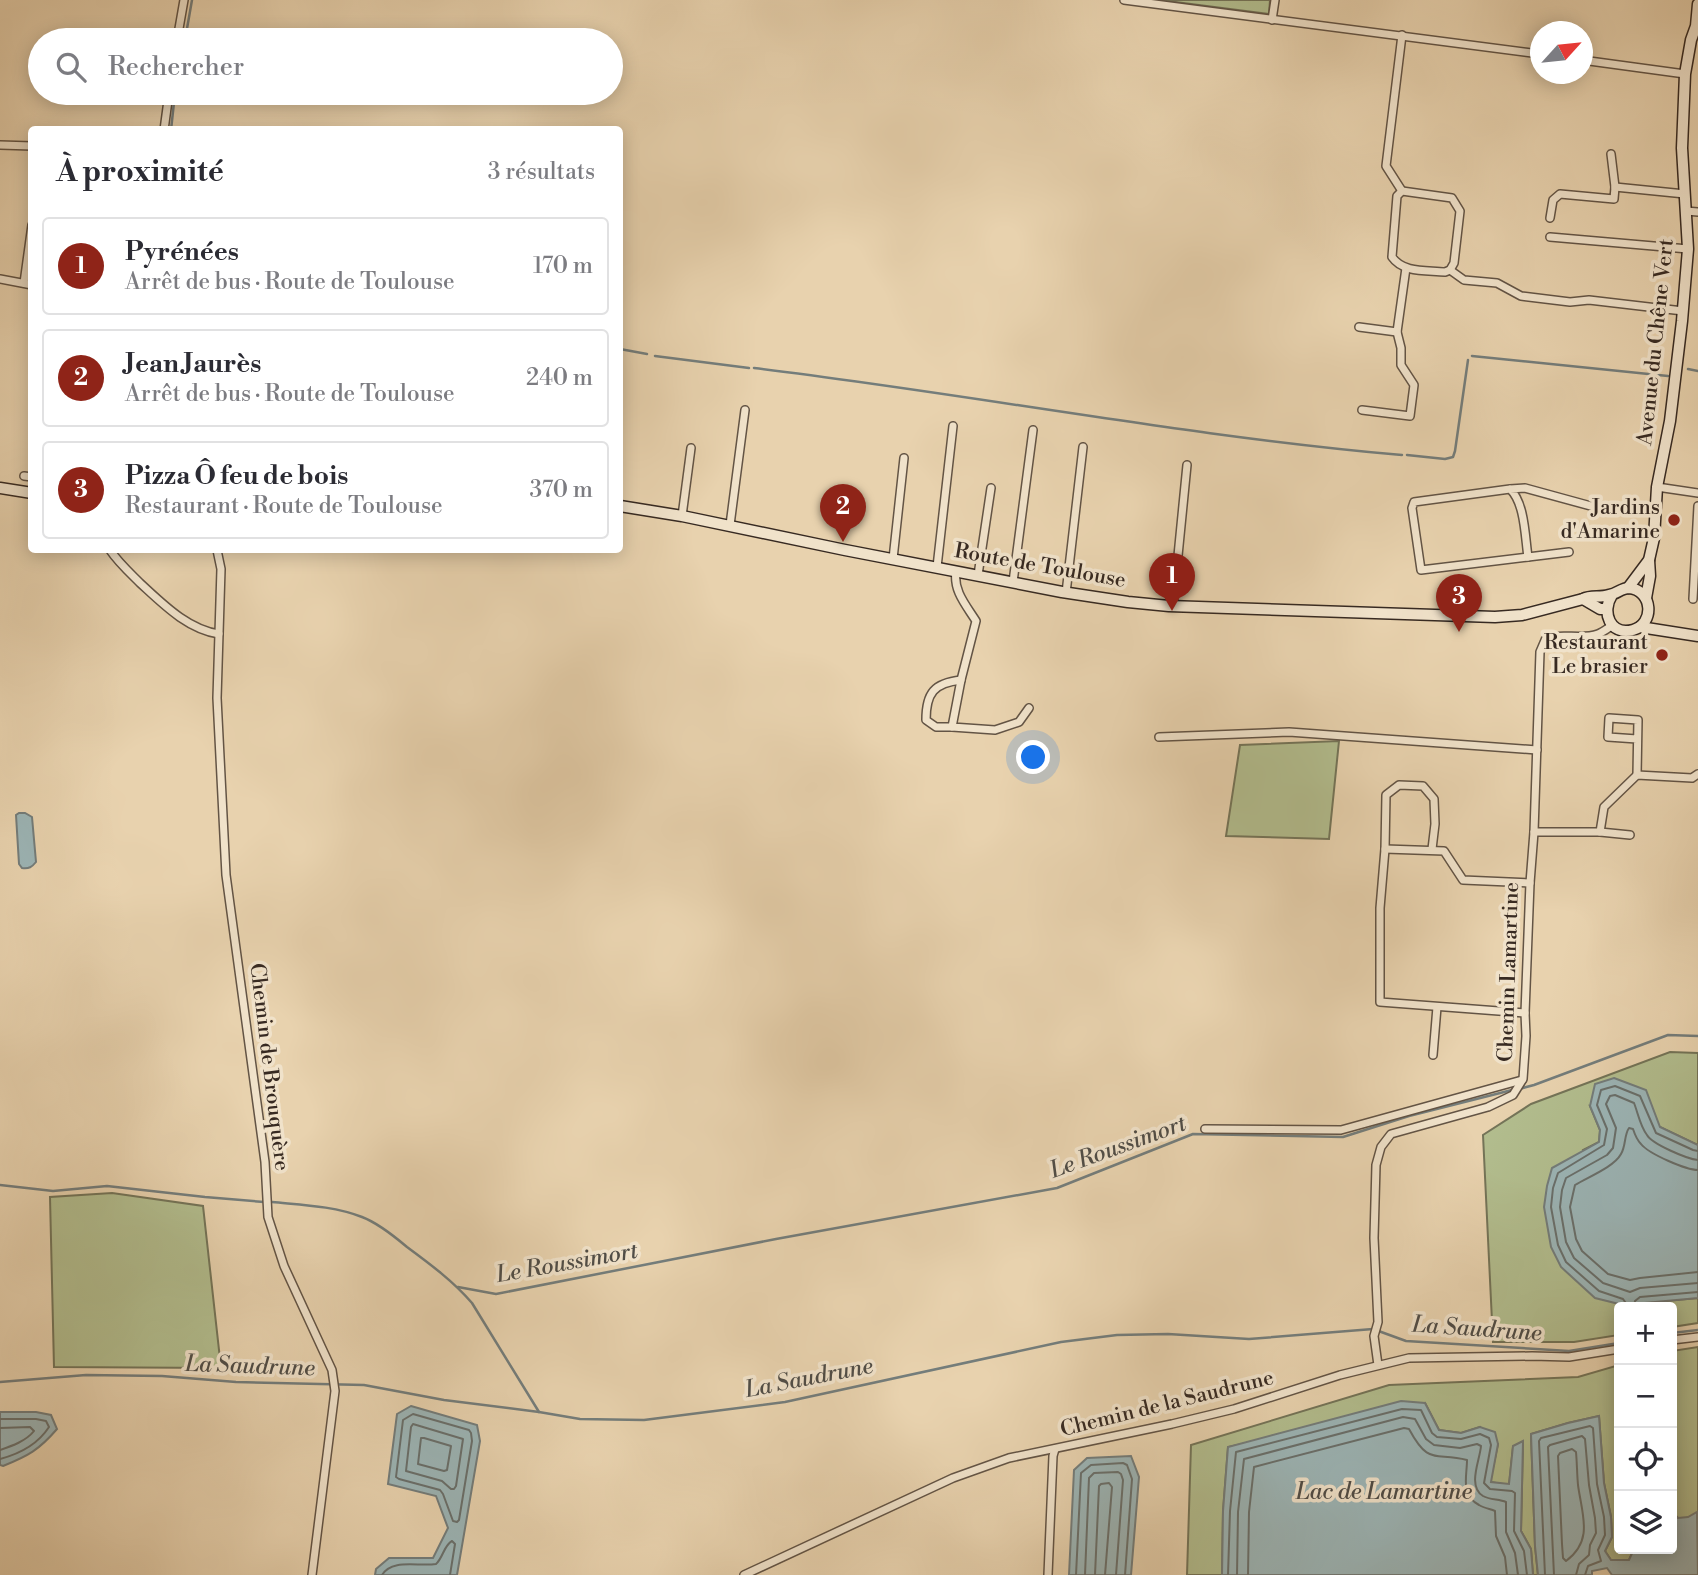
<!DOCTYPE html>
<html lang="fr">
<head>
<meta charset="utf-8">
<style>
  body { margin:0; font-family:"Libre Bodoni",serif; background:#f2f2f3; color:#2b2b33 }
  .controls { position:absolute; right:21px; bottom:21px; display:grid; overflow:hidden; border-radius:7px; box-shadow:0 4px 18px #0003 }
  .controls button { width:63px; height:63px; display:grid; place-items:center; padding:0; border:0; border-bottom:2px solid #e1e1e2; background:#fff; color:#2b2b33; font:35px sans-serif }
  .compass { position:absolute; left:1530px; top:21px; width:63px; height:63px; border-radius:50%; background:#fff; box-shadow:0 4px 18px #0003; rotate:63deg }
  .you { position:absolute; left:1034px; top:758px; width:24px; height:24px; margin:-18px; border:5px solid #fff; border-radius:50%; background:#1a73e8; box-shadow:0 0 0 10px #1a73e833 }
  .badge { display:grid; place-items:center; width:46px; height:46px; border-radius:50%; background:#8f2418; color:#fff; font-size:23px; font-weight:700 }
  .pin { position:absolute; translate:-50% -58px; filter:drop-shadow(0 2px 4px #0008) }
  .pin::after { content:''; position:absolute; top:37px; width:24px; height:21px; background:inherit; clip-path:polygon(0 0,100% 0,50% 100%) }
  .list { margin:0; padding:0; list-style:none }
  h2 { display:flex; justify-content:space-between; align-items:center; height:91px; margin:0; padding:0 28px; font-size:30px }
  h2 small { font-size:23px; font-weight:400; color:#7c7c81 }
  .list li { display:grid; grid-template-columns:46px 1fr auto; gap:21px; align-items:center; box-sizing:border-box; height:98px; margin:0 14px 14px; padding:0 14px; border:2px solid #e1e1e2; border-radius:7px }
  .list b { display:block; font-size:26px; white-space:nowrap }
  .list p { margin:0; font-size:23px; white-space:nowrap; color:#7c7c81 }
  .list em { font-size:23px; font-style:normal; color:#7c7c81 }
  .icon { flex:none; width:38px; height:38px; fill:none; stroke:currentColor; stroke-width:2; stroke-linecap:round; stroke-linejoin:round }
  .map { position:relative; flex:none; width:1698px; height:1575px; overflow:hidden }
  .search { position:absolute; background:#fff; box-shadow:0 4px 18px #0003; left:28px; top:28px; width:595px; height:77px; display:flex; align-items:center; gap:18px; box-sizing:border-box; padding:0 24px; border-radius:38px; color:#7c7c81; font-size:26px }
  .panel { position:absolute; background:#fff; box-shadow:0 4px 18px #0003; left:28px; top:126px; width:595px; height:427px; border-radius:7px }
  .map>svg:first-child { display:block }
  .green { fill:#b2bd8e; stroke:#747458; stroke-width:2 }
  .water { fill:#9cb5b6; stroke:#747d7b; stroke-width:2 }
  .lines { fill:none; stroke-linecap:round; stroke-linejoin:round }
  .shore { stroke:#6a706c; stroke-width:2 }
  .stream { stroke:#747d7b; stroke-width:2.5 }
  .minor-casing { stroke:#635445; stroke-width:10 }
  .secondary-casing { stroke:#372a22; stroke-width:13 }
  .minor { stroke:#f0e2ca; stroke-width:7 }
  .secondary { stroke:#f0e2ca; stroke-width:10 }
  .poi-dot { fill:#8f2418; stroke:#f0e2ca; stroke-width:2.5 }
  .labels { text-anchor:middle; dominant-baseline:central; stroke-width:7; stroke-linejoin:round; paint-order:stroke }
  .street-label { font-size:21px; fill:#372a22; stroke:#f0e2ca }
  .poi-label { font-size:21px; fill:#372a22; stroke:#f0e2ca; text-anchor:end }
  .water-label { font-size:23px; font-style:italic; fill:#504d47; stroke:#f0e2ca }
</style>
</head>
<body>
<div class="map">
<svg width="1698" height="1575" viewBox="0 0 1698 1575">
  <rect width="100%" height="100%" fill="#e8d2ae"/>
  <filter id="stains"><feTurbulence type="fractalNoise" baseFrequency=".00286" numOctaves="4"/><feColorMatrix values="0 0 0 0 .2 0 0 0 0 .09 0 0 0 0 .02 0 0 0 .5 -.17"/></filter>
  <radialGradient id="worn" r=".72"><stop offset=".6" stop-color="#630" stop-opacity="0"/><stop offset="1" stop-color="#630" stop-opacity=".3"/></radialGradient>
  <!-- green -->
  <g class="green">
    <polygon points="1160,0 1270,0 1269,14"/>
    <polygon points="1339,741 1329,839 1226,836 1240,745"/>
    <polygon points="1670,1052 1698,1053 1698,1145 1660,1127 1590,1106 1600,1130 1599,1142 1583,1150 1623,1305 1698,1298 1698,1323 1672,1327 1672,1307 1619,1307 1619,1335 1574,1342 1493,1342 1483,1135 1531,1104"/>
    <polygon points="112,1193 203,1206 221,1368 54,1367 50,1197"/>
    <polygon points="1698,1347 1698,1513 1688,1518 1678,1518 1672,1512 1672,1351"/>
    <polygon points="1619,1365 1619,1549 1634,1549 1629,1560 1611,1560 1605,1551 1612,1537 1611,1517 1604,1483 1599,1416 1568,1423 1531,1434 1535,1546 1538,1575 1533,1575 1531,1549 1521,1531 1523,1442 1513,1447 1509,1485 1490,1482 1498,1444 1480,1427 1461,1433 1439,1430 1425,1403 1228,1447 1223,1511 1222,1575 1187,1575 1191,1445 1389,1385 1578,1377"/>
  </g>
  <!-- water -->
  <g class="water">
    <path d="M19 813H25L32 817 36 862C32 867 29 869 22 868L19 864 16 815Z"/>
    <polygon points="1614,1078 1646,1090 1660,1127 1698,1145 1698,1298 1623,1305 1595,1298 1561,1267 1551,1247 1544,1207 1547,1186 1552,1168 1599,1142 1600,1130 1590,1106 1595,1084"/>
    <polygon points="1401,1401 1425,1403 1439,1430 1461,1433 1480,1427 1495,1432 1498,1444 1491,1482 1509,1484 1513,1446 1523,1441 1521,1531 1531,1549 1533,1575 1222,1575 1223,1511 1228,1447"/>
    <polygon points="411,1406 477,1425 480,1441 457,1575 375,1575 376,1569 389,1558 433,1558 448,1528 436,1496 388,1484 397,1414"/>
    <path d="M0 1412H36L51 1415 57 1429C39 1450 28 1456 3 1466L0 1465Z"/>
    <polygon points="1599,1416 1604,1483 1611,1517 1612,1537 1605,1551 1611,1560 1629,1560 1634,1549 1672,1549 1672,1512 1678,1518 1688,1517 1697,1512 1698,1575 1612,1575 1607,1568 1592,1571 1592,1575 1538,1575 1535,1546 1531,1434 1568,1423"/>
    <polygon points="1131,1456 1139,1477 1131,1575 1069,1575 1074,1470 1087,1458"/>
  </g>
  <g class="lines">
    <!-- shore -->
    <g class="shore">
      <path d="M1698 1160C1687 1159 1652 1144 1647 1135 1640 1126 1638 1113 1634 1103L1615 1095 1610 1096 1606 1104 1616 1128 1613 1148 1607 1155 1566 1178 1562 1190 1560 1207 1566 1242 1574 1258 1603 1283 1630 1292 1640 1288 1698 1283"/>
      <path d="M1698 1170C1686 1170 1649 1154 1641 1144 1637 1140 1635 1135 1633 1129L1629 1128C1624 1135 1626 1146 1621 1154 1614 1167 1588 1177 1575 1185L1570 1207 1576 1239 1582 1251 1608 1274 1630 1280 1640 1278 1698 1272"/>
      <polyline points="1627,1307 1628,1306 1623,1299 1599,1291 1566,1262 1558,1245 1551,1207 1553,1188 1558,1173 1604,1145 1607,1129 1597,1105 1601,1090 1615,1086 1640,1096 1656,1133 1693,1150 1698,1151"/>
      <polyline points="1634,1307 1635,1301 1640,1297 1698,1292"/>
      <polygon points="413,1414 469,1430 471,1433 472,1441 459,1520 457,1522 453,1521 443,1494 440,1490 399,1479 396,1477 403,1420"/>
      <path d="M0 1419H36L46 1421 49 1427C38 1444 19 1454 0 1459"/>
      <polygon points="413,1424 463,1439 456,1486 454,1489 451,1489 442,1481 406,1471 411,1427"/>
      <path d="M0 1428 30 1427 34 1431C26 1441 12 1446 0 1450"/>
      <polygon points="421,1438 424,1438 451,1446 447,1470 444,1471 418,1464"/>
      <path d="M1572 1449 1576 1452C1577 1463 1577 1474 1578 1485 1582 1515 1594 1540 1566 1561L1563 1558 1562 1544 1558 1456 1560 1453Z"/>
      <path d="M382 1575C392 1558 419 1567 436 1564 443 1558 444 1545 452 1541L455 1544 450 1575"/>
      <polyline points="1076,1575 1081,1473 1091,1465 1123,1463 1127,1465 1132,1479 1125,1575"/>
      <polyline points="1085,1575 1089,1478 1094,1473 1118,1472 1121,1474 1123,1480 1116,1575"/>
      <polyline points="1095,1575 1099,1486 1101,1484 1109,1483 1112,1487 1105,1575"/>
      <polyline points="1228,1575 1230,1511 1236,1452 1402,1409 1421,1410 1432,1433 1437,1437 1461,1439 1480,1434 1489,1438 1491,1445 1484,1483 1490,1489 1512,1491 1515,1493 1514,1531 1524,1551 1527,1575"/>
      <path d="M1237 1575 1238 1512 1244 1459 1403 1417 1415 1419 1426 1439 1434 1445 1460 1448 1477 1444 1481 1446C1480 1460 1467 1486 1483 1496 1490 1500 1499 1499 1506 1502V1532L1515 1553 1518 1575"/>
      <path d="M1248 1575 1249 1512 1254 1467 1404 1428 1409 1429C1429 1466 1434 1452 1467 1460 1467 1477 1460 1495 1479 1505 1484 1508 1490 1509 1495 1511L1496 1536 1505 1557 1507 1575"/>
      <polyline points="1545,1575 1539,1441 1541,1438 1590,1426 1593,1428 1597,1484 1604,1517 1605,1535 1598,1550 1601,1561 1588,1566 1585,1575"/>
      <polyline points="1554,1575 1548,1447 1550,1445 1582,1436 1585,1439 1589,1485 1595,1518 1596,1533 1590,1545 1589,1555 1579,1564 1576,1575"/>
    </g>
    <!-- stream -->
    <g class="stream">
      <polyline points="185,40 192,0"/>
      <polyline points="171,130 175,93"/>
      <polyline points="620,349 647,354"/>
      <polyline points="655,356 749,368"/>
      <polyline points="1472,356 1668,376"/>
      <path d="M754 368C970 394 1185 436 1402 455"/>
      <polyline points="1688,369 1698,371"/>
      <polyline points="1407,455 1445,459 1453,457 1455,451 1468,360"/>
      <polyline points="1519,1089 1534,1085 1668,1035 1698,1036"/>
      <polyline points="0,1185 53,1191 107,1186 205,1197 264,1202"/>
      <path d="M272 1202C302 1205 334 1206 362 1217 378 1223 394 1236 407 1247 430 1264 453 1281 472 1303L539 1412"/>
      <polyline points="458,1287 496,1294 776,1239 1057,1188 1193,1134 1343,1137 1409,1116 1512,1090"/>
      <polyline points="1672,1333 1698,1330"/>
      <polyline points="0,1382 86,1375 162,1376 236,1382 364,1385 444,1400 539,1412 580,1419 644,1420 785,1402 1061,1342 1117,1335 1168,1334 1249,1339 1373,1329 1406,1341 1569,1351 1619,1343"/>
    </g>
    <defs>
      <g id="minor">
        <polyline points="1124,0 1540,54"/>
        <polyline points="1272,20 1275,0"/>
        <polyline points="177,40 184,0"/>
        <polyline points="1582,60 1685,74"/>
        <polyline points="164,130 169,93"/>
        <polyline points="0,145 32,146"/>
        <polyline points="1615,187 1685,194"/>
        <path d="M1402 191 1452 198 1460 211 1454 263 1450 270 1445 272C1426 270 1403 273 1392 257L1397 196Z"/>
        <polyline points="1402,191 1386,166 1402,35"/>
        <polyline points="1686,211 1698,212"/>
        <polyline points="1550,218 1553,200 1560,194 1614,199 1615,187 1611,154"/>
        <polyline points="1550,237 1688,249"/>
        <polyline points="1450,270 1464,280 1497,283 1521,296 1570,302 1589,300 1683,311"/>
        <polyline points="0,279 32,285"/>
        <polyline points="24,283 32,225"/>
        <polyline points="1359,327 1397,332"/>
        <polyline points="1362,410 1410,416 1414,385 1401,365 1401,348 1397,332 1406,268"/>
        <polyline points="24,476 32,477"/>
        <polyline points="1657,487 1698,493"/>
        <path d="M1510 489C1525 503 1525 537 1528 557L1421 570 1412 508 1414 502 1510 489 1525 488 1598 508 1656 512"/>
        <polyline points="682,516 691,448"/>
        <polyline points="730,525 745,410"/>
        <path d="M110 550C118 562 129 572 140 583 163 604 187 629 219 634"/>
        <polyline points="217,550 221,569 217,698 226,875 265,1162 268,1217 284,1266 332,1370 335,1391 312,1575"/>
        <polyline points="1528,557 1569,552"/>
        <polyline points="893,559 904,458"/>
        <polyline points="937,567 953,426"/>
        <path d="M956 571C953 591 966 605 976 621L961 680 952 727 995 730 1019 722 1029 708"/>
        <polyline points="978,575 991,488"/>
        <polyline points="1013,582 1033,430"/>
        <polyline points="1066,593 1083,447"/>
        <polyline points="1693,599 1698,506"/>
        <polyline points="1173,606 1187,465"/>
        <path d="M952 727H936L926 720C926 693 934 683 961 680"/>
        <polyline points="1159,737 1289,732 1537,750"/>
        <polyline points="1637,775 1638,720 1609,718 1608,737 1637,739"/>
        <polyline points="1534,832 1600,832 1604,807 1637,775 1692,778 1698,774"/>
        <polyline points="1600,832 1630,835"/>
        <polyline points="1385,849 1444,851 1463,880 1530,883"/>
        <polyline points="1432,849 1435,824 1434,799 1423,786 1399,785 1386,795 1385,849 1380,908 1380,1002 1525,1013"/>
        <polyline points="1433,1055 1437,1007"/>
        <polyline points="1205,1129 1341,1130 1522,1080"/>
        <polyline points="1672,1340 1698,1337"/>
        <path d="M1378 1365 1374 1336 1378 1322 1374 1238 1376 1165 1381 1147 1391 1134 1488 1107 1513 1095 1523 1079 1526 1036 1525 1013 1530 883 1534 832 1540 652 1546 638C1563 633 1582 640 1598 634 1603 632 1608 628 1613 625"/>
        <polyline points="744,1575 953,1478 1009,1458 1172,1424 1234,1409 1340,1375 1409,1358 1532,1356 1569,1357 1619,1349"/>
        <polyline points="1048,1575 1053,1456 1055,1449"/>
      </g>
      <g id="secondary">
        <polyline points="0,488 32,493"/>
        <path d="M620 506 682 516 845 550 1062 592 1128 602 1169 606 1495 617 1522 615 1583 599C1591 595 1600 598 1609 595 1617 594 1621 588 1629 588 1653 590 1655 624 1633 630 1610 636 1601 612 1612 595"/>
        <polyline points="1628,588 1649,560 1654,538 1657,487 1670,421 1682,321 1688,249 1682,148 1685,74 1691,40 1696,26 1698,4"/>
        <polyline points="1646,598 1650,576 1649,560"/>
        <polyline points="1583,599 1600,609 1606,609"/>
        <polyline points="1640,627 1698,636"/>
      </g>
    </defs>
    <!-- minor casing -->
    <use href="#minor" class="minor-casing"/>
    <!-- secondary casing -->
    <use href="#secondary" class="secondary-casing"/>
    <!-- minor -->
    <use href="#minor" class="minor"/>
    <!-- secondary -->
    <use href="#secondary" class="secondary"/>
  </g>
  <!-- markers -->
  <g class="poi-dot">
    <circle cx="1674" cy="520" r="7"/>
    <circle cx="1662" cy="655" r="7"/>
  </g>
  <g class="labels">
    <!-- street labels -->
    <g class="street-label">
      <text transform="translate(1656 342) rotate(-84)">Avenue du Chêne Vert</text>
      <text transform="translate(1040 566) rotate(10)">Route de Toulouse</text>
      <text transform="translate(1509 972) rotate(-88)">Chemin Lamartine</text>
      <text transform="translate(269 1067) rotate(83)">Chemin de Brouquère</text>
      <text transform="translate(1167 1404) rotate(-14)">Chemin de la Saudrune</text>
    </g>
    <!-- poi labels -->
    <g class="poi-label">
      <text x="1660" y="508">Jardins<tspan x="1660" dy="24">d'Amarine</tspan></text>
      <text x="1648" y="643">Restaurant<tspan x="1648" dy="24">Le brasier</tspan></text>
    </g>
    <!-- water labels -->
    <g class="water-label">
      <text transform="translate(1118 1147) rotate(-20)">Le Roussimort</text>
      <text transform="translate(567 1263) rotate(-10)">Le Roussimort</text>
      <text transform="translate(1477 1329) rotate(4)">La Saudrune</text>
      <text transform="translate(250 1366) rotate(2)">La Saudrune</text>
      <text transform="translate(809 1378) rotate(-11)">La Saudrune</text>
      <text x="1384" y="1492">Lac de Lamartine</text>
    </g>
  </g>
  <rect width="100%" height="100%" filter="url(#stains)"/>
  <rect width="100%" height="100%" fill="url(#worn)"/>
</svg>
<div class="controls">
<button>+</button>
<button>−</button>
<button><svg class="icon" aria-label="locate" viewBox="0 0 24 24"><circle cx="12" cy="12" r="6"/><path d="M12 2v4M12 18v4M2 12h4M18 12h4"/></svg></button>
<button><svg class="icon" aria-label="layers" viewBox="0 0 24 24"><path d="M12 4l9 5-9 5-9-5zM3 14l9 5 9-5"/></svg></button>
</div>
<svg class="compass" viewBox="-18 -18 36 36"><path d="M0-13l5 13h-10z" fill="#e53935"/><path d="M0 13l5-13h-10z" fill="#7c7c81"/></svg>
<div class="you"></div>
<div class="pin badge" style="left:1172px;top:611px">1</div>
<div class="pin badge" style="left:843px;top:542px">2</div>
<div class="pin badge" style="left:1459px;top:632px">3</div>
<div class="search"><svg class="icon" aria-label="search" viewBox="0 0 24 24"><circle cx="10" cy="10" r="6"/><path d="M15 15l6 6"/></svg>Rechercher</div>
<section class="panel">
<h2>À proximité<small>3 résultats</small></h2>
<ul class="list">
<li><span class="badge">1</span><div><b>Pyrénées</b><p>Arrêt de bus · Route de Toulouse</p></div><em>170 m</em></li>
<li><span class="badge">2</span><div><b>Jean Jaurès</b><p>Arrêt de bus · Route de Toulouse</p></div><em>240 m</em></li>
<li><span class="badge">3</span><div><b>Pizza Ô feu de bois</b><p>Restaurant · Route de Toulouse</p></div><em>370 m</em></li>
</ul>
</section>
</div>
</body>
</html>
